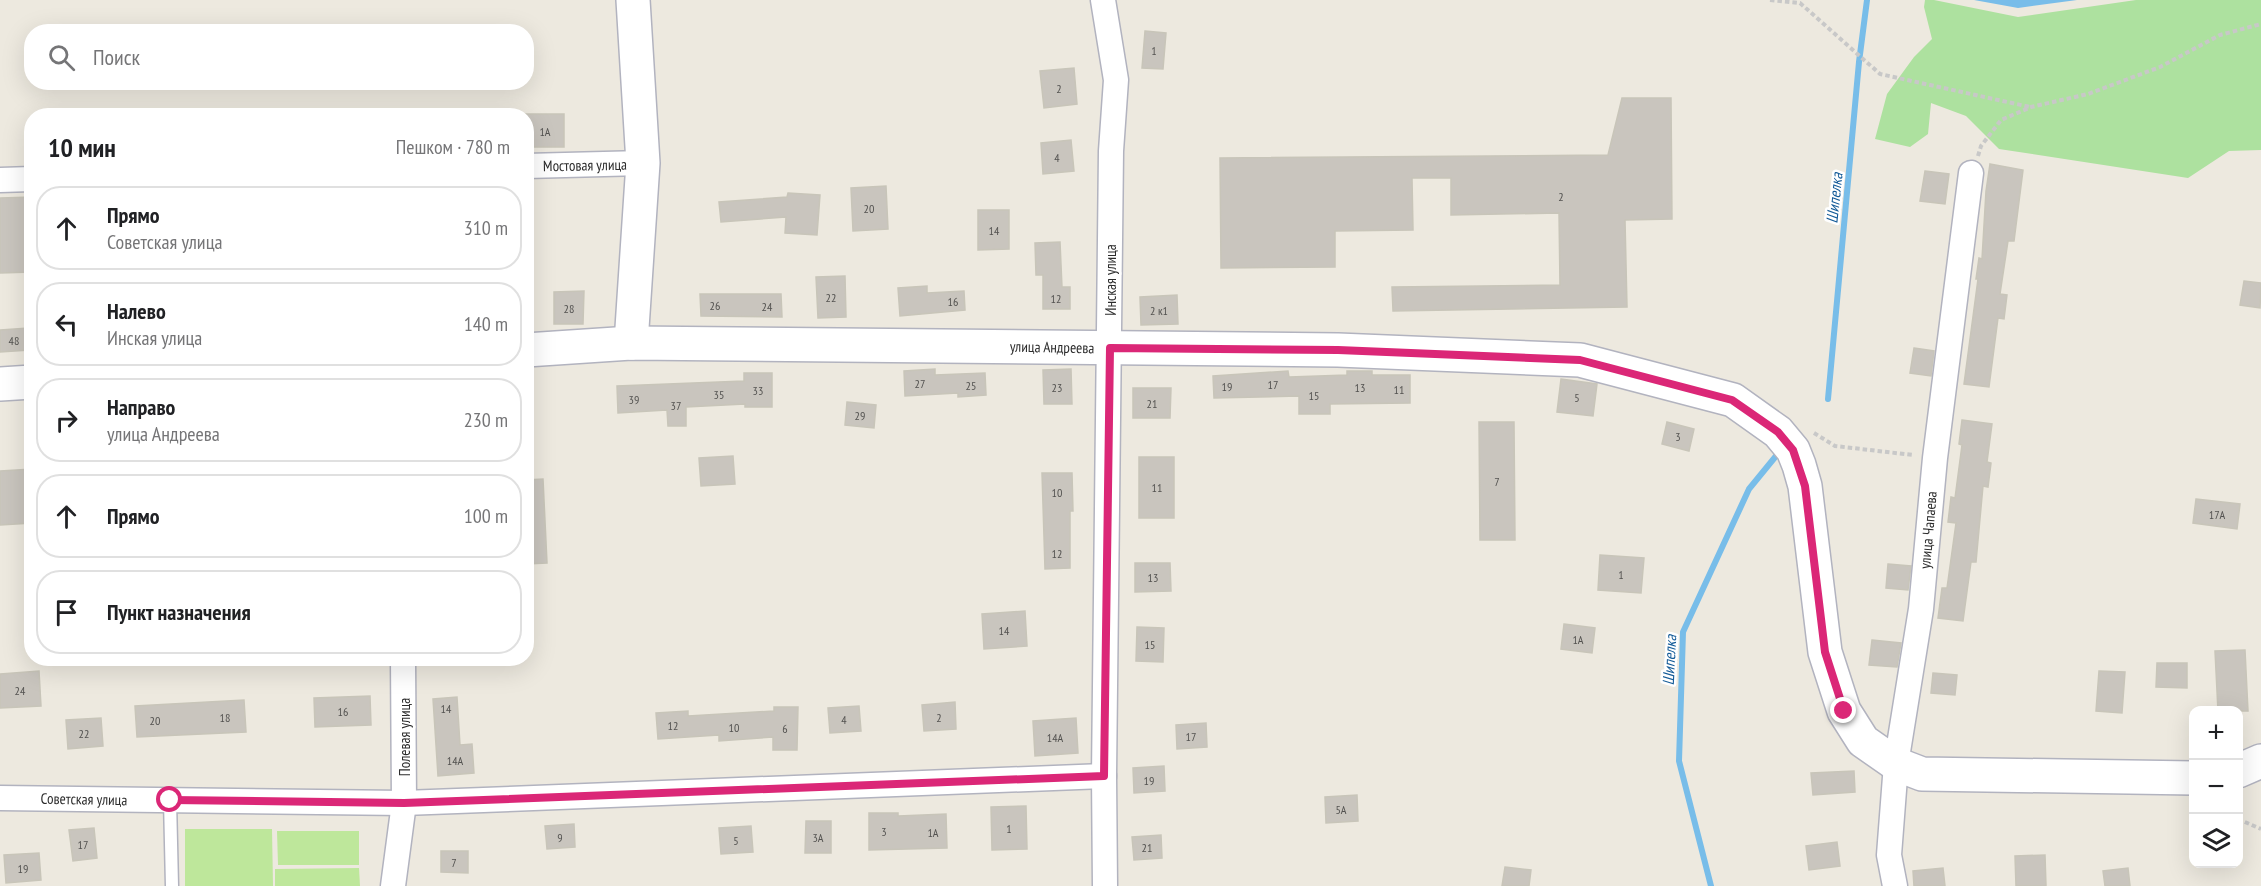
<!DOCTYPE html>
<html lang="ru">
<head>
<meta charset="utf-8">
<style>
  body { margin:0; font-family:"PT Sans Narrow",sans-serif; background:#f2f2f2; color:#202124 }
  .controls { position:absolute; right:18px; bottom:18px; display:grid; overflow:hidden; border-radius:12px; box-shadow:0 6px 24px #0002 }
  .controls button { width:54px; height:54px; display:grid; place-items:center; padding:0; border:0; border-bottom:2px solid #e0e0e0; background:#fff; color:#202124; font:30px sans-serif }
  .stop { position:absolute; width:18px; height:18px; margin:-14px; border:4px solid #db2777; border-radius:50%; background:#fff }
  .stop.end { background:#db2777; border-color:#fff; box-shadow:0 2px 6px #0008 }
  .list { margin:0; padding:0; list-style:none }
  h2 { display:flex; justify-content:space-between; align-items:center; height:78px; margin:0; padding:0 24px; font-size:26px }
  h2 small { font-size:20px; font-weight:400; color:#757577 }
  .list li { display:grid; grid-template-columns:39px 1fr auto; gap:18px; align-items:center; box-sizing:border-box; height:84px; margin:0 12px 12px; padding:0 12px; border:2px solid #e0e0e0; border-radius:24px }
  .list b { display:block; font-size:22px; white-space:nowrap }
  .list p { margin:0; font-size:20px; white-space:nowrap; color:#757577 }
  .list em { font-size:20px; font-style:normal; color:#757577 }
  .icon { flex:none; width:33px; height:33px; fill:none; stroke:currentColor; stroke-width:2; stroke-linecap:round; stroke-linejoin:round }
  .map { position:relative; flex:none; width:2261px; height:886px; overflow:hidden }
  .search { position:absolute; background:#fff; box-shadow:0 6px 24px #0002; left:24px; top:24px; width:510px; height:66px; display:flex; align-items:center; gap:15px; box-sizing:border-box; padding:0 21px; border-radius:24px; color:#757577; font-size:22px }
  .panel { position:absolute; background:#fff; box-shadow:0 6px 24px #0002; left:24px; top:108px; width:510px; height:558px; border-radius:24px }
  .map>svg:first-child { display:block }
  .green { fill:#ade19f }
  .pitch { fill:#bee79b }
  .water { fill:#78bde9 }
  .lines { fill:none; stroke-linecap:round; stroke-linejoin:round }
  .stream { stroke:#78bde9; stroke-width:6 }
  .building { fill:#c9c5be; stroke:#c8c5b9; stroke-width:1.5 }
  .lane-casing { stroke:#b2b3bf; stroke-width:15 }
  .street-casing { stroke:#b2b3bf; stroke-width:27 }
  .secondary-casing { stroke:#b2b3bf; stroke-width:36 }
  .path { stroke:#c8c8c8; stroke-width:4; stroke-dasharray:4.5 3; stroke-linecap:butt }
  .lane { stroke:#fff; stroke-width:12 }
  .street { stroke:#fff; stroke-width:24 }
  .secondary { stroke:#fff; stroke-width:33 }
  .route { stroke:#db2777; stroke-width:8 }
  .labels { text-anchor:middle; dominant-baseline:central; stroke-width:5; stroke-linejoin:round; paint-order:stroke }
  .number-label { font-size:12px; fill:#535250 }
  .street-label { font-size:15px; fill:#2c2c2c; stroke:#fff }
  .water-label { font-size:16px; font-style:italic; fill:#145b98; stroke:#fff }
</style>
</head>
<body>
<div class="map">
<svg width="2261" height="886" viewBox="0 0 2261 886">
  <rect width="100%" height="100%" fill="#ede9df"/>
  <!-- green -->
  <polygon class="green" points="1925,0 1934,0 2018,17 2136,0 2261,0 2261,150 2229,151 2188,178 1999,149 1966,116 1931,103 1928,134 1910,147 1875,139 1887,94 1914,57 1932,39 1924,7"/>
  <!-- pitch -->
  <g class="pitch">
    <polygon points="185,829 272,829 273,886 185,886"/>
    <polygon points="277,831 359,831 359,865 278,865"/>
    <polygon points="359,868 360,886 275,886 275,869"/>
  </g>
  <!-- water -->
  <polygon class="water" points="1974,0 2077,0 2018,8"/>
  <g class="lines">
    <!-- stream -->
    <g class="stream">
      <polyline points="1828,399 1859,62 1867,0"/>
      <polyline points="1711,886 1679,761 1683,632 1749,489 1776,456"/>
    </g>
  </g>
  <!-- building -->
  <g class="building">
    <polygon points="1145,31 1166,33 1163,69 1142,68"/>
    <polygon points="1074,68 1077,104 1044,108 1040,71"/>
    <polygon points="1622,98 1671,98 1672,219 1625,220 1627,307 1393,311 1392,287 1560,285 1559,213 1451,215 1451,178 1412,178 1413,230 1335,231 1335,267 1221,268 1220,158 1608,155"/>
    <rect x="526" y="114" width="38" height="33"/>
    <polygon points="1071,140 1074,171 1043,174 1041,143"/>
    <polygon points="1990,164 2023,170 2014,241 2008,241 2000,294 2007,295 2004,319 1998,318 1989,387 1964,384 1978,279 1976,279 1979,258 1982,259 1986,191"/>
    <polygon points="1925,171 1949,174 1945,204 1920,201"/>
    <polygon points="886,186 888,229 853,231 851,188"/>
    <polygon points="788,193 820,195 817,235 785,233 786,217 721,222 719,202 787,197"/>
    <polygon points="32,197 32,272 0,273 0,198"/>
    <polygon points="978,210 1009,210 1009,249 978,250"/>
    <polygon points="1060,242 1062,287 1070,287 1070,309 1043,309 1043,275 1036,275 1035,243"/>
    <polygon points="845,276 846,317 818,318 816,277"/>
    <polygon points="2244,281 2261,283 2260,308 2240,305"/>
    <polygon points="927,286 927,293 964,291 965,310 900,316 898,288"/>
    <polygon points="584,291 583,324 554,324 554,292"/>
    <polygon points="700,294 781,294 782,317 701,316"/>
    <polygon points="1177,295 1178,324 1141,325 1140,297"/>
    <polygon points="28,328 29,350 0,352 0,330"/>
    <polygon points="1914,348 1934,351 1931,376 1910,373"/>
    <polygon points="935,369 935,375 985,373 986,395 958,397 958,393 905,396 904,371"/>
    <polygon points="1071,369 1072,404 1044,404 1043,370"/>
    <polygon points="1288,371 1289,377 1347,375 1347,371 1372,371 1372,375 1410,375 1410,403 1330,404 1330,414 1299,414 1299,396 1214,398 1213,376"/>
    <polygon points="744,373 772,373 772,407 745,407 745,404 686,407 686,426 668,426 667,410 618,413 617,386 744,381"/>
    <polygon points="1561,379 1597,384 1593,416 1557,412"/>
    <polygon points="1133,388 1171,388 1170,418 1133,418"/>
    <polygon points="847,402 876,405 874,428 845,425"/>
    <polygon points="1962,420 1992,424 1987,462 1991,463 1988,487 1983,486 1976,562 1971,562 1963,621 1938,618 1942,588 1947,588 1956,523 1948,522 1951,497 1955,498 1962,445 1959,444"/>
    <polygon points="1479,422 1514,422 1515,540 1480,540"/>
    <polygon points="1667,422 1694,429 1689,451 1662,444"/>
    <polygon points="733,456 735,484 701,486 699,458"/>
    <rect x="1139" y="457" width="35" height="61"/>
    <polygon points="32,469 32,523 0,525 0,471"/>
    <polygon points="1042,473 1072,473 1073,511 1070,511 1070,568 1045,569"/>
    <polygon points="543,479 547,563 526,564 526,480"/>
    <polygon points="2196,499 2240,504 2237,529 2193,523"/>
    <polygon points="1600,555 1644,558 1641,593 1598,590"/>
    <polygon points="1135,563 1170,563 1171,591 1135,592"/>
    <polygon points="1888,564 1911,566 1908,590 1886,588"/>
    <polygon points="1025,611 1027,646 984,649 982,614"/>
    <polygon points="1564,624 1595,628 1592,653 1561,649"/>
    <polygon points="1137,627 1164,628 1163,662 1136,661"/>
    <polygon points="1872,640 1901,643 1897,667 1869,665"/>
    <polygon points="2245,650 2248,711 2218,711 2215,651"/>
    <polygon points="2157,663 2187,663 2187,688 2156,687"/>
    <polygon points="39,671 41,706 0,708 0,674"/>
    <polygon points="2099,671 2125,672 2122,713 2096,711"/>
    <polygon points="1933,673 1957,675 1955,695 1931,693"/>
    <polygon points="370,696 371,725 315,727 314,698"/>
    <polygon points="457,697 460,745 472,744 474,773 438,776 433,699"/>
    <polygon points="244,700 246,732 137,737 135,706"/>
    <polygon points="955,702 956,729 924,731 922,705"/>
    <polygon points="859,706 861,731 830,733 828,708"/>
    <polygon points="774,707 798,707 797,750 773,750 773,737 719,741 719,735 658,739 656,713 688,711 688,716 774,711"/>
    <polygon points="101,718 103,746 68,749 66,720"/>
    <polygon points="1076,718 1078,753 1035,756 1033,721"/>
    <polygon points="1206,723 1207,747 1177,749 1176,725"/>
    <polygon points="1164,766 1165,791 1134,793 1133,768"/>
    <polygon points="1854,771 1855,792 1813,795 1811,773"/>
    <polygon points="1357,795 1358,821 1326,823 1325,797"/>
    <polygon points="1026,806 1027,849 992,850 991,807"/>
    <polygon points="869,813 898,813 898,816 946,814 947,848 869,850"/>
    <polygon points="806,821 831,821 831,853 805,853"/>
    <polygon points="574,824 575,847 547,849 545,826"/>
    <polygon points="751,826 753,852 721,854 719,828"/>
    <polygon points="94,828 97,858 73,861 69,830"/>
    <polygon points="1161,835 1162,858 1134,860 1132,837"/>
    <polygon points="1837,842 1840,866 1809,870 1806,846"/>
    <polygon points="441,851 468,851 468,873 441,872"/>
    <polygon points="39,853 41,880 6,883 4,855"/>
    <polygon points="2045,855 2046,886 2016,886 2015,856"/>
    <polygon points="1505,867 1531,870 1529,886 1502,886"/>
    <polygon points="1943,868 1945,886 1914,886 1913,871"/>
    <polygon points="2128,868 2130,886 2105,886 2103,871"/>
  </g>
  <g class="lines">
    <defs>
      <polyline id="lane" points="170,800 172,886"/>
      <g id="street">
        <polyline points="1103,0 1116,80 1111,151 1104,776 1105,886"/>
        <polyline points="526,166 643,163"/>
        <polyline points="0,180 32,179"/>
        <polyline points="0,798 404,803 1104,776"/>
        <polyline points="393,886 404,803 403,658"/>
        <polyline points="1895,886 1889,855 1896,764 1921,609 1935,458 1971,173"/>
      </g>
      <g id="secondary">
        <polyline points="631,343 643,163 633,0"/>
        <polyline points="526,350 631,343 1338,350 1580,360 1733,400 1778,432 1793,450 1799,465 1805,486 1825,652 1844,711 1863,741 1896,764 1922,774 2194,778"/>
        <polyline points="0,384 32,382"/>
        <polyline points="2238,771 2261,761"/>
      </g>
    </defs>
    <!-- lane casing -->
    <use href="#lane" class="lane-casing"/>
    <!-- street casing -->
    <use href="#street" class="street-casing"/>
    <!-- secondary casing -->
    <use href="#secondary" class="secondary-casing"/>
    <!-- path -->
    <g class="path">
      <polyline points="1770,0 1800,3 1880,74 2030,107"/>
      <polyline points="1978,156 1981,146 2001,120 2031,107 2088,94 2160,67 2220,35 2261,24"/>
      <polyline points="1814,433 1835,446 1913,455"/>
      <polyline points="2238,819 2261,829"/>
    </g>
    <!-- lane -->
    <use href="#lane" class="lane"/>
    <!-- street -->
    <use href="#street" class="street"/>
    <!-- secondary -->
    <use href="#secondary" class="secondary"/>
  </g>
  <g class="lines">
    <!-- route -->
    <polyline class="route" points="170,800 404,803 1104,776 1110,348 1338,350 1580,360 1732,400 1778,432 1793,450 1805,486 1825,652 1844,711"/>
  </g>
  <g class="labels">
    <!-- number labels -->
    <g class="number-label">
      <text x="1154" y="50">1</text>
      <text x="1059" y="88">2</text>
      <text x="545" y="131">1А</text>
      <text x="1057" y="157">4</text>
      <text x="1561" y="196">2</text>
      <text x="869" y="208">20</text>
      <text x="994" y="230">14</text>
      <text x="831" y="297">22</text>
      <text x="1056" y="298">12</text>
      <text x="953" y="301">16</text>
      <text x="715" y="305">26</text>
      <text x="767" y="306">24</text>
      <text x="569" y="308">28</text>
      <text x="1159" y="310">2 к1</text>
      <text x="14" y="340">48</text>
      <text x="920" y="383">27</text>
      <text x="1273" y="384">17</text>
      <text x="971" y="385">25</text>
      <text x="1227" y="386">19</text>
      <text x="1057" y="387">23</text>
      <text x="1360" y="387">13</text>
      <text x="1399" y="389">11</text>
      <text x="758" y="390">33</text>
      <text x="719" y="394">35</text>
      <text x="1314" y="395">15</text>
      <text x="1577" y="397">5</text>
      <text x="634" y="399">39</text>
      <text x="1152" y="403">21</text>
      <text x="676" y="405">37</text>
      <text x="860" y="415">29</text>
      <text x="1678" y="436">3</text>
      <text x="1497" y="481">7</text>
      <text x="1157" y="487">11</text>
      <text x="1057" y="492">10</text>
      <text x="2217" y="514">17А</text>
      <text x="1057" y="553">12</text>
      <text x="1621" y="574">1</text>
      <text x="1153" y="577">13</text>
      <text x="1004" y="630">14</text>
      <text x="1578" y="639">1А</text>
      <text x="1150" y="644">15</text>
      <text x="20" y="690">24</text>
      <text x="446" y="708">14</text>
      <text x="343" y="711">16</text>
      <text x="225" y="717">18</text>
      <text x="939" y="717">2</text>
      <text x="844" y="719">4</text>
      <text x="155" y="720">20</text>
      <text x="673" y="725">12</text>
      <text x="734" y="727">10</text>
      <text x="785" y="728">6</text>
      <text x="84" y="733">22</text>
      <text x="1191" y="736">17</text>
      <text x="1055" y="737">14А</text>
      <text x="455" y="760">14А</text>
      <text x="1149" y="780">19</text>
      <text x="1341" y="809">5А</text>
      <text x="1009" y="828">1</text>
      <text x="884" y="831">3</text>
      <text x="933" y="832">1А</text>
      <text x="560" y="837">9</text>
      <text x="818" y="837">3А</text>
      <text x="736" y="840">5</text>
      <text x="83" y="844">17</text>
      <text x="1147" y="847">21</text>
      <text x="454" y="862">7</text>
      <text x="23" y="868">19</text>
    </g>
    <!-- street labels -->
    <g class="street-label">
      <text transform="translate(585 165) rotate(-1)">Мостовая улица</text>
      <text transform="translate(1110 280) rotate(-90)">Инская улица</text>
      <text transform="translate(1052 347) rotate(1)">улица Андреева</text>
      <text transform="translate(1928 530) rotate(-85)">улица Чапаева</text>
      <text transform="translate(404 737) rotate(-90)">Полевая улица</text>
      <text transform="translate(84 799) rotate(1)">Советская улица</text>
    </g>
    <!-- water labels -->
    <g class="water-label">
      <text transform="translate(1834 198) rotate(-84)">Шипелка</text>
      <text transform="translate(1669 660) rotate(-87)">Шипелка</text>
    </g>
  </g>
</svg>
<div class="controls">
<button>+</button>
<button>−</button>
<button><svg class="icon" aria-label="layers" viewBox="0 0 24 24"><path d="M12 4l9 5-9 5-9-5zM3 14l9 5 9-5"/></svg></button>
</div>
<div class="stop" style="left:170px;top:800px"></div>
<div class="stop end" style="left:1844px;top:711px"></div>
<div class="search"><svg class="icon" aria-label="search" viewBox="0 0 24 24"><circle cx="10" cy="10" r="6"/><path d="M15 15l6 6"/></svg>Поиск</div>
<section class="panel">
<h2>10 мин<small>Пешком · 780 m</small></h2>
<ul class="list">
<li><svg class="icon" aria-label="ahead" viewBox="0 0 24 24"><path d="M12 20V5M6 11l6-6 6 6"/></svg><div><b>Прямо</b><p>Советская улица</p></div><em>310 m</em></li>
<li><svg class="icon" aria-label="left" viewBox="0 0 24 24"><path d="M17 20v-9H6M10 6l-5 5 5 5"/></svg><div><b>Налево</b><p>Инская улица</p></div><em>140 m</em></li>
<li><svg class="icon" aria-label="right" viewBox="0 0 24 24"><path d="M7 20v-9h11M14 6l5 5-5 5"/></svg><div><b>Направо</b><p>улица Андреева</p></div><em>230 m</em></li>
<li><svg class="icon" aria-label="ahead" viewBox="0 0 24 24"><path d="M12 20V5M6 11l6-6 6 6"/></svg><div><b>Прямо</b></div><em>100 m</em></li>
<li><svg class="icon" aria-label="arrive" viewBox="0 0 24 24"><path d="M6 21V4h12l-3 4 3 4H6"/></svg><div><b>Пункт назначения</b></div></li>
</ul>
</section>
</div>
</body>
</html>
